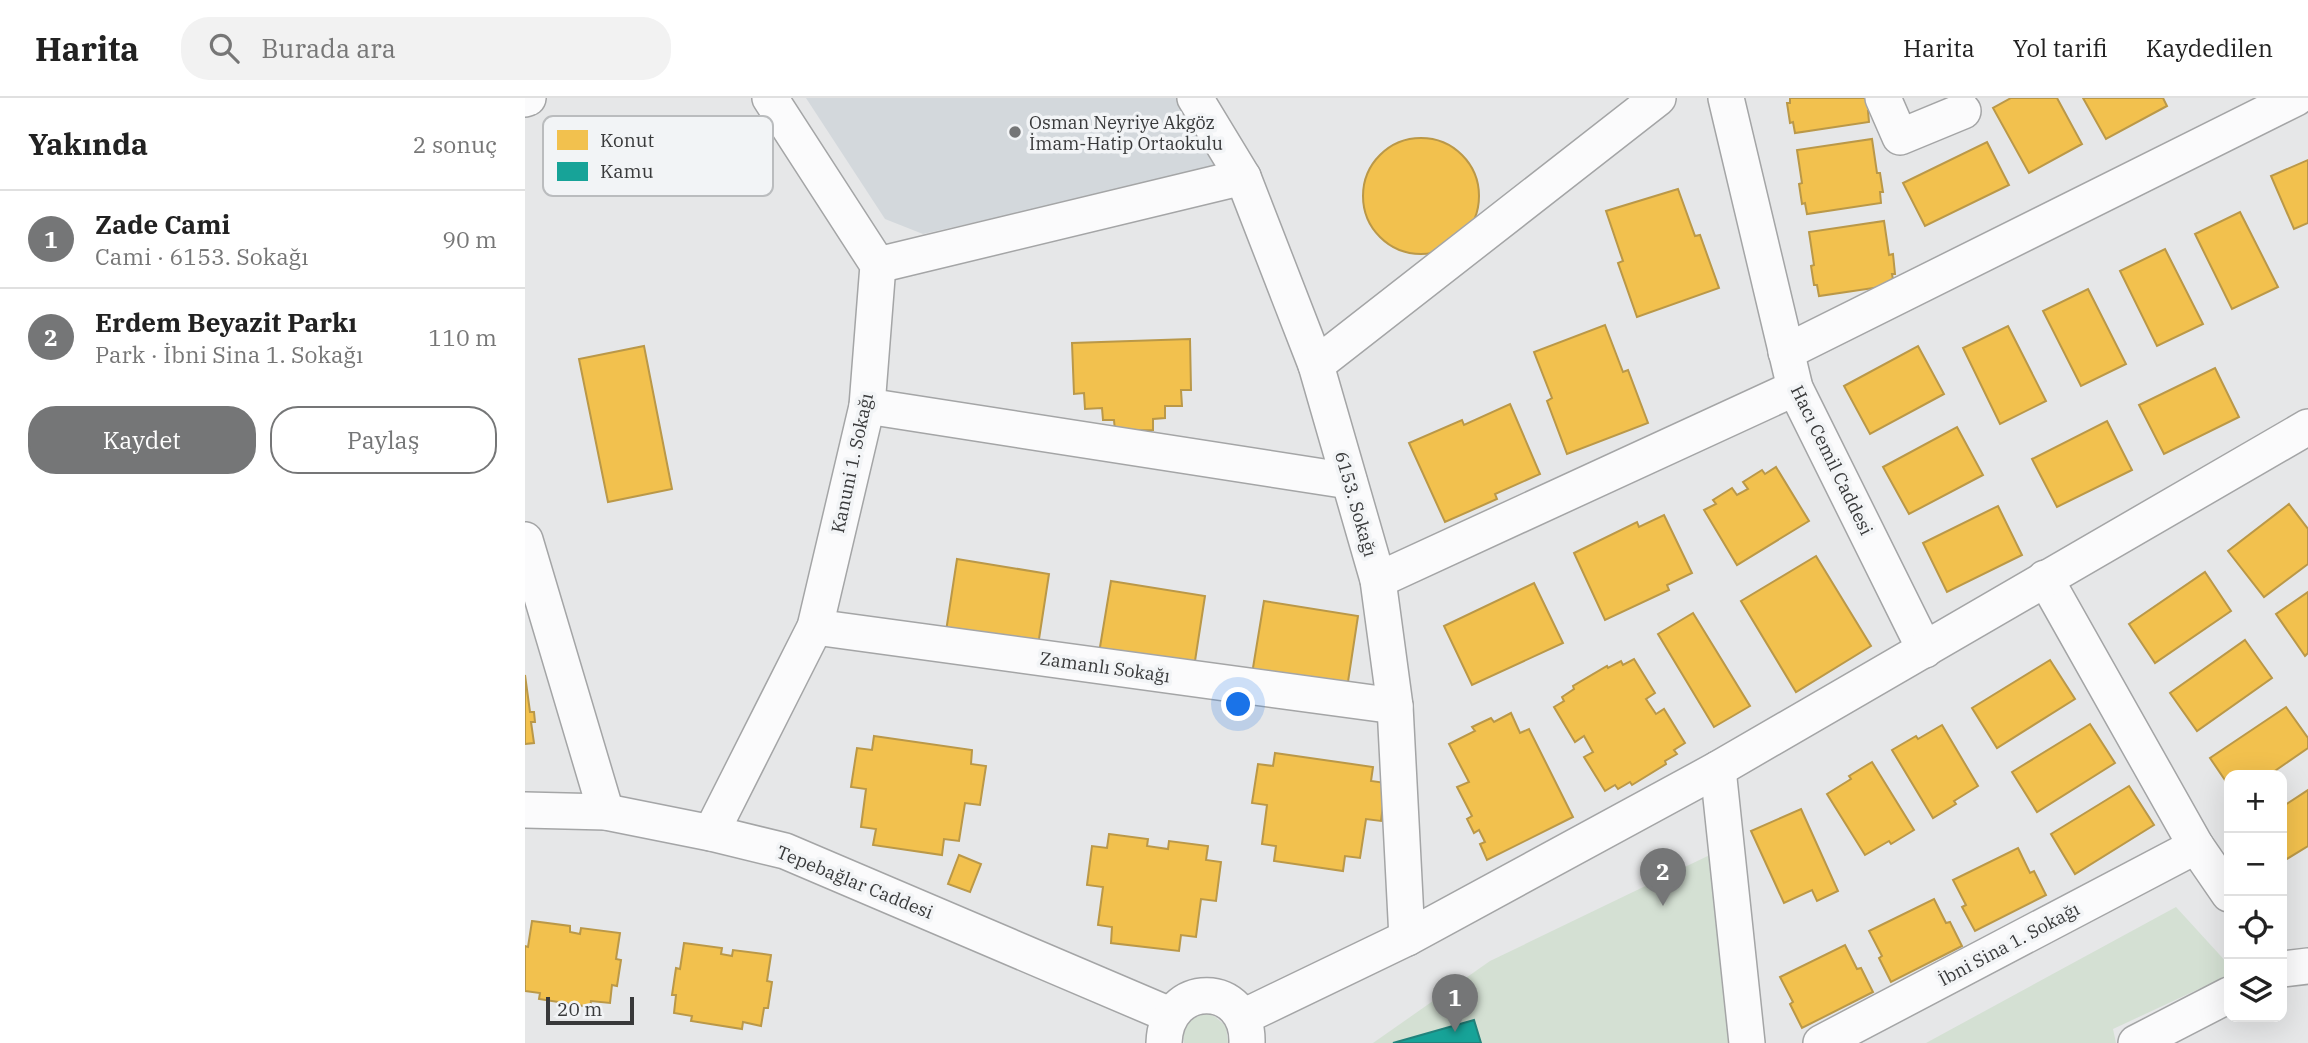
<!DOCTYPE html>
<html lang="tr">
<head>
<meta charset="utf-8">
<style>
  body { margin:0; font-family:"IBM Plex Serif",serif; background:#f2f2f2; color:#222 }
  .controls { position:absolute; right:21px; bottom:21px; display:grid; overflow:hidden; border-radius:14px; box-shadow:0 7px 28px #0002 }
  .controls button { width:63px; height:63px; display:grid; place-items:center; padding:0; border:0; border-bottom:2px solid #e0e0e0; background:#fff; color:#222; font:35px sans-serif }
  .scale { position:absolute; left:21px; bottom:18px; width:88px; box-sizing:border-box; padding-left:7px; border:4px solid #38393a; border-top:0; font-size:19px; line-height:24px; white-space:nowrap; color:#38393a; -webkit-text-stroke:5px #f2f4f6; paint-order:stroke }
  .you { position:absolute; left:714px; top:607px; width:24px; height:24px; margin:-18px; border:5px solid #fff; border-radius:50%; background:#1a73e8; box-shadow:0 0 0 10px #1a73e833 }
  .badge { display:grid; place-items:center; width:46px; height:46px; border-radius:50%; background:#757677; color:#fff; font-size:23px; font-weight:700 }
  .pin { position:absolute; translate:-50% -58px; filter:drop-shadow(0 2px 4px #0008) }
  .pin::after { content:''; position:absolute; top:37px; width:24px; height:21px; background:inherit; clip-path:polygon(0 0,100% 0,50% 100%) }
  .list { margin:0; padding:0; list-style:none }
  h2 { display:flex; justify-content:space-between; align-items:center; height:91px; margin:0; padding:0 28px; font-size:30px }
  h2 small { font-size:23px; font-weight:400; color:#767676 }
  .list li { display:grid; grid-template-columns:46px 1fr auto; gap:21px; align-items:center; box-sizing:border-box; height:98px; padding:0 28px; border-top:2px solid #e0e0e0 }
  .list b { display:block; font-size:26px; white-space:nowrap }
  .list p { margin:0; font-size:23px; white-space:nowrap; color:#767676 }
  .list em { font-size:23px; font-style:normal; color:#767676 }
  .actions { display:flex; gap:14px; padding:21px 28px }
  .actions a { flex:1; padding:16px 0; border:2px solid #757677; border-radius:28px; text-align:center; font-size:24px; color:#757677 }
  .actions .main { background:#757677; color:#fff }
  .icon { flex:none; width:38px; height:38px; fill:none; stroke:currentColor; stroke-width:2; stroke-linecap:round; stroke-linejoin:round }
  .map { position:relative; flex:none; width:1783px; height:945px; overflow:hidden }
  header { display:flex; align-items:center; gap:42px; box-sizing:border-box; height:98px; padding:0 35px; background:#fff; border-bottom:2px solid #e0e0e0 }
  header strong { font-size:33px }
  nav { display:flex; gap:38px; margin-inline-start:auto; font-size:24px }
  .search { width:490px; height:63px; background:#f2f2f2; display:flex; align-items:center; gap:18px; box-sizing:border-box; padding:0 24px; border-radius:28px; color:#767676; font-size:26px }
  main { display:flex }
  aside { flex:1; background:#fff }
  .map>svg:first-child { display:block }
  .built { fill:#d3d8dc }
  .green { fill:#d4e0d3 }
  .homes { fill:#f2c14e; stroke:#ba9848; stroke-width:2 }
  .public { fill:#17a398; stroke:#21837c; stroke-width:2 }
  .lines { fill:none; stroke-linecap:round; stroke-linejoin:round }
  .minor-casing { stroke:#a4a5a6; stroke-width:38 }
  .minor { stroke:#fbfbfc; stroke-width:35 }
  .poi-dot { fill:#757677; stroke:#f2f4f6; stroke-width:2.5 }
  .labels { text-anchor:middle; dominant-baseline:central; stroke-width:7; stroke-linejoin:round; paint-order:stroke }
  .poi-label { font-size:18px; fill:#38393a; stroke:#f2f4f6; text-anchor:start }
  .street-label { font-size:18px; fill:#38393a; stroke:#f2f4f6 }
  .key { fill:#f2f4f6; stroke:#babcbe; stroke-width:2 }
  .key-label { font-size:19px; fill:#38393a }
</style>
</head>
<body>
<header>
<strong>Harita</strong>
<div class="search"><svg class="icon" aria-label="search" viewBox="0 0 24 24"><circle cx="10" cy="10" r="6"/><path d="M15 15l6 6"/></svg>Burada ara</div>
<nav><a>Harita</a><a>Yol tarifi</a><a>Kaydedilen</a></nav>
</header>
<main>
<aside>
<h2>Yakında<small>2 sonuç</small></h2>
<ul class="list">
<li><span class="badge">1</span><div><b>Zade Cami</b><p>Cami · 6153. Sokağı</p></div><em>90 m</em></li>
<li><span class="badge">2</span><div><b>Erdem Beyazit Parkı</b><p>Park · İbni Sina 1. Sokağı</p></div><em>110 m</em></li>
</ul>
<div class="actions"><a class="main">Kaydet</a><a>Paylaş</a></div>
</aside>
<div class="map">
<svg width="1783" height="945" viewBox="0 0 1783 945">
  <rect width="100%" height="100%" fill="#e6e7e8"/>
  <!-- built -->
  <polygon class="built" points="281,0 654,0 697,69 398,136 360,121"/>
  <!-- green -->
  <g class="green">
    <polygon points="1191,754 1214,945 848,945 965,863"/>
    <polygon points="1651,809 1704,867 1704,877 1588,931 1591,945 1401,945"/>
    <path d="M681 916 689 918 701 928 703 945H659C657 929 665 919 681 916Z"/>
  </g>
  <!-- homes -->
  <g class="homes">
    <polygon points="1265,0 1344,0 1346,13 1343,13 1344,24 1270,35 1268,24 1265,25 1262,5 1265,5"/>
    <polygon points="1486,0 1532,0 1557,46 1504,75 1468,10"/>
    <polygon points="1558,0 1638,0 1642,8 1581,41"/>
    <circle cx="896" cy="98" r="58"/>
    <polygon points="1347,41 1352,75 1355,75 1358,94 1355,94 1356,105 1282,116 1280,105 1277,106 1274,86 1277,85 1272,52"/>
    <polygon points="1462,44 1484,87 1400,128 1378,85"/>
    <polygon points="1783,62 1783,125 1769,131 1746,78"/>
    <polygon points="1153,91 1170,138 1175,137 1194,190 1112,219 1093,165 1098,163 1081,113"/>
    <polygon points="1715,114 1753,189 1707,211 1670,136"/>
    <polygon points="1359,123 1364,157 1368,156 1370,176 1367,176 1369,187 1294,198 1292,187 1289,187 1286,168 1289,167 1284,134"/>
    <polygon points="1640,151 1678,226 1632,248 1595,173"/>
    <polygon points="1563,191 1601,266 1556,288 1518,213"/>
    <polygon points="1080,227 1098,274 1103,272 1123,325 1042,356 1022,303 1027,300 1009,254"/>
    <polygon points="1483,228 1521,303 1475,326 1438,250"/>
    <polygon points="665,241 666,292 656,292 657,308 640,308 640,320 628,321 628,332 590,333 589,322 578,322 577,310 560,311 559,295 549,296 547,245"/>
    <polygon points="119,248 147,391 83,404 54,261"/>
    <polygon points="1393,248 1419,296 1345,336 1319,288"/>
    <polygon points="1690,270 1714,319 1639,356 1614,307"/>
    <polygon points="985,306 1015,376 970,396 972,401 920,424 884,345 937,322 939,327"/>
    <polygon points="1582,323 1607,372 1532,409 1507,361"/>
    <polygon points="1432,329 1458,377 1384,416 1358,369"/>
    <polygon points="1251,369 1284,423 1212,467 1179,412 1191,406 1188,402 1207,390 1212,397 1223,391 1218,384 1237,372 1240,376"/>
    <polygon points="1764,406 1783,431 1783,466 1739,499 1703,453"/>
    <polygon points="1473,408 1497,457 1422,494 1398,445"/>
    <polygon points="1139,417 1167,475 1142,487 1144,492 1080,522 1049,455 1112,424 1114,429"/>
    <polygon points="1291,458 1346,548 1271,594 1216,503"/>
    <polygon points="432,461 524,476 512,554 420,540"/>
    <polygon points="1680,474 1706,513 1630,565 1604,526"/>
    <polygon points="586,483 680,498 668,576 573,561"/>
    <polygon points="1009,485 1038,545 947,587 919,528"/>
    <polygon points="1783,494 1783,555 1780,558 1751,516"/>
    <polygon points="739,503 833,518 821,597 726,582"/>
    <polygon points="1168,515 1225,608 1189,629 1133,536"/>
    <polygon points="1720,542 1747,580 1672,633 1645,595"/>
    <polygon points="1109,561 1130,595 1121,601 1131,616 1139,611 1160,645 1149,652 1152,656 1140,663 1141,666 1107,687 1105,684 1093,691 1090,687 1080,693 1059,659 1068,654 1059,638 1050,644 1029,609 1039,603 1037,599 1049,591 1048,588 1082,568 1083,570 1096,563 1098,567"/>
    <polygon points="1525,562 1550,601 1472,650 1447,610"/>
    <polygon points="0,577 5,614 9,614 10,624 6,624 9,645 0,646"/>
    <polygon points="1761,609 1783,640 1783,650 1744,677 1704,677 1704,688 1685,660"/>
    <polygon points="986,615 995,635 1004,631 1048,719 962,762 955,746 960,744 954,732 949,735 942,721 947,718 932,689 944,684 924,646 950,633 947,629 966,620 969,624"/>
    <polygon points="1565,626 1590,665 1512,714 1487,674"/>
    <polygon points="1417,627 1453,688 1429,703 1431,706 1408,720 1367,652 1391,638 1393,641"/>
    <polygon points="349,638 447,652 446,666 461,668 455,707 440,705 434,743 419,741 417,757 348,747 351,731 336,729 341,691 326,689 332,650 347,652"/>
    <polygon points="750,655 848,669 846,683 861,685 856,723 841,721 835,760 820,758 818,773 749,763 751,748 737,746 742,707 727,705 733,666 748,668"/>
    <polygon points="1347,664 1389,732 1366,746 1364,743 1340,757 1302,696 1326,681 1324,678"/>
    <polygon points="1604,688 1629,727 1550,776 1526,736"/>
    <polygon points="1783,692 1783,748 1757,764 1757,709"/>
    <polygon points="1276,711 1313,793 1292,803 1287,792 1259,805 1226,733"/>
    <polygon points="584,736 623,741 622,748 643,751 644,743 683,748 681,762 696,764 691,803 676,801 671,839 656,837 654,853 586,845 587,829 573,827 578,789 562,787 567,748 582,750"/>
    <polygon points="1493,750 1505,775 1509,773 1521,797 1450,833 1437,809 1441,807 1428,782"/>
    <polygon points="434,757 456,766 445,794 423,786"/>
    <polygon points="1409,801 1421,825 1425,824 1437,848 1366,884 1354,860 1357,858 1344,833"/>
    <polygon points="7,823 45,828 45,834 55,836 56,830 95,835 91,861 96,862 92,888 87,887 85,905 66,903 65,909 14,901 15,895 0,893 0,848 3,849"/>
    <polygon points="159,845 197,850 196,856 207,858 208,852 246,857 242,883 247,884 243,910 239,910 236,928 218,924 217,931 166,923 167,918 149,915 151,897 147,897 151,870 155,871"/>
    <polygon points="1320,847 1332,871 1336,870 1348,894 1277,930 1265,906 1268,904 1255,879"/>
  </g>
  <!-- public -->
  <polygon class="public" points="949,922 956,945 868,945"/>
  <g class="lines">
    <defs>
      <g id="minor">
        <polyline points="670,0 718,79 791,267 853,482 870,608 882,840"/>
        <polyline points="1201,0 1270,290 1400,552"/>
        <polyline points="1358,0 1375,39 1438,13"/>
        <polyline points="0,1 3,0"/>
        <polyline points="353,167 718,79"/>
        <polyline points="1261,254 1771,0"/>
        <polyline points="791,267 1133,0"/>
        <polyline points="342,308 824,383"/>
        <polyline points="0,442 81,714"/>
        <polyline points="1520,480 1671,748 1704,796"/>
        <polyline points="853,482 1270,290"/>
        <polyline points="290,529 870,608"/>
        <polyline points="1193,671 1222,945"/>
        <polyline points="0,712 81,714 186,735 260,753 645,917"/>
        <polyline points="186,735 290,529 342,308 353,167 245,0"/>
        <polyline points="1757,871 1783,868"/>
        <polyline points="718,919 882,840 1193,671 1783,329"/>
        <path d="M639 945C641 881 724 883 722 945"/>
        <polyline points="1296,945 1671,748"/>
        <polyline points="1611,945 1704,897"/>
      </g>
    </defs>
    <!-- minor casing -->
    <use href="#minor" class="minor-casing"/>
    <!-- minor -->
    <use href="#minor" class="minor"/>
  </g>
  <!-- markers -->
  <circle class="poi-dot" cx="490" cy="34" r="7"/>
  <g class="labels">
    <!-- poi labels -->
    <g class="poi-label">
      <text x="504" y="24">Osman Neyriye Akgöz<tspan x="504" dy="21">İmam-Hatip Ortaokulu</tspan></text>
    </g>
    <!-- street labels -->
    <g class="street-label">
      <text transform="translate(1307 362) rotate(64)">Hacı Cemil Caddesi</text>
      <text transform="translate(327 365) rotate(-78)">Kanuni 1. Sokağı</text>
      <text transform="translate(831 406) rotate(74)">6153. Sokağı</text>
      <text transform="translate(580 569) rotate(8)">Zamanlı Sokağı</text>
      <text transform="translate(330 784) rotate(22)">Tepebağlar Caddesi</text>
      <text transform="translate(1484 846) rotate(-28)">İbni Sina 1. Sokağı</text>
    </g>
  </g>
  <!-- legend -->
  <rect x="18" y="18" width="230" height="80" rx="10" class="key"/>
  <rect x="32" y="32" width="31" height="20" fill="#f2c14e"/>
  <rect x="32" y="64" width="31" height="19" fill="#17a398"/>
  <g class="key-label">
    <text x="75" y="49">Konut</text>
    <text x="75" y="80">Kamu</text>
  </g>
</svg>
<div class="controls">
<button>+</button>
<button>−</button>
<button><svg class="icon" aria-label="locate" viewBox="0 0 24 24"><circle cx="12" cy="12" r="6"/><path d="M12 2v4M12 18v4M2 12h4M18 12h4"/></svg></button>
<button><svg class="icon" aria-label="layers" viewBox="0 0 24 24"><path d="M12 4l9 5-9 5-9-5zM3 14l9 5 9-5"/></svg></button>
</div>
<div class="scale">20 m</div>
<div class="you"></div>
<div class="pin badge" style="left:930px;top:934px">1</div>
<div class="pin badge" style="left:1138px;top:808px">2</div>
</div>
</main>
</body>
</html>
